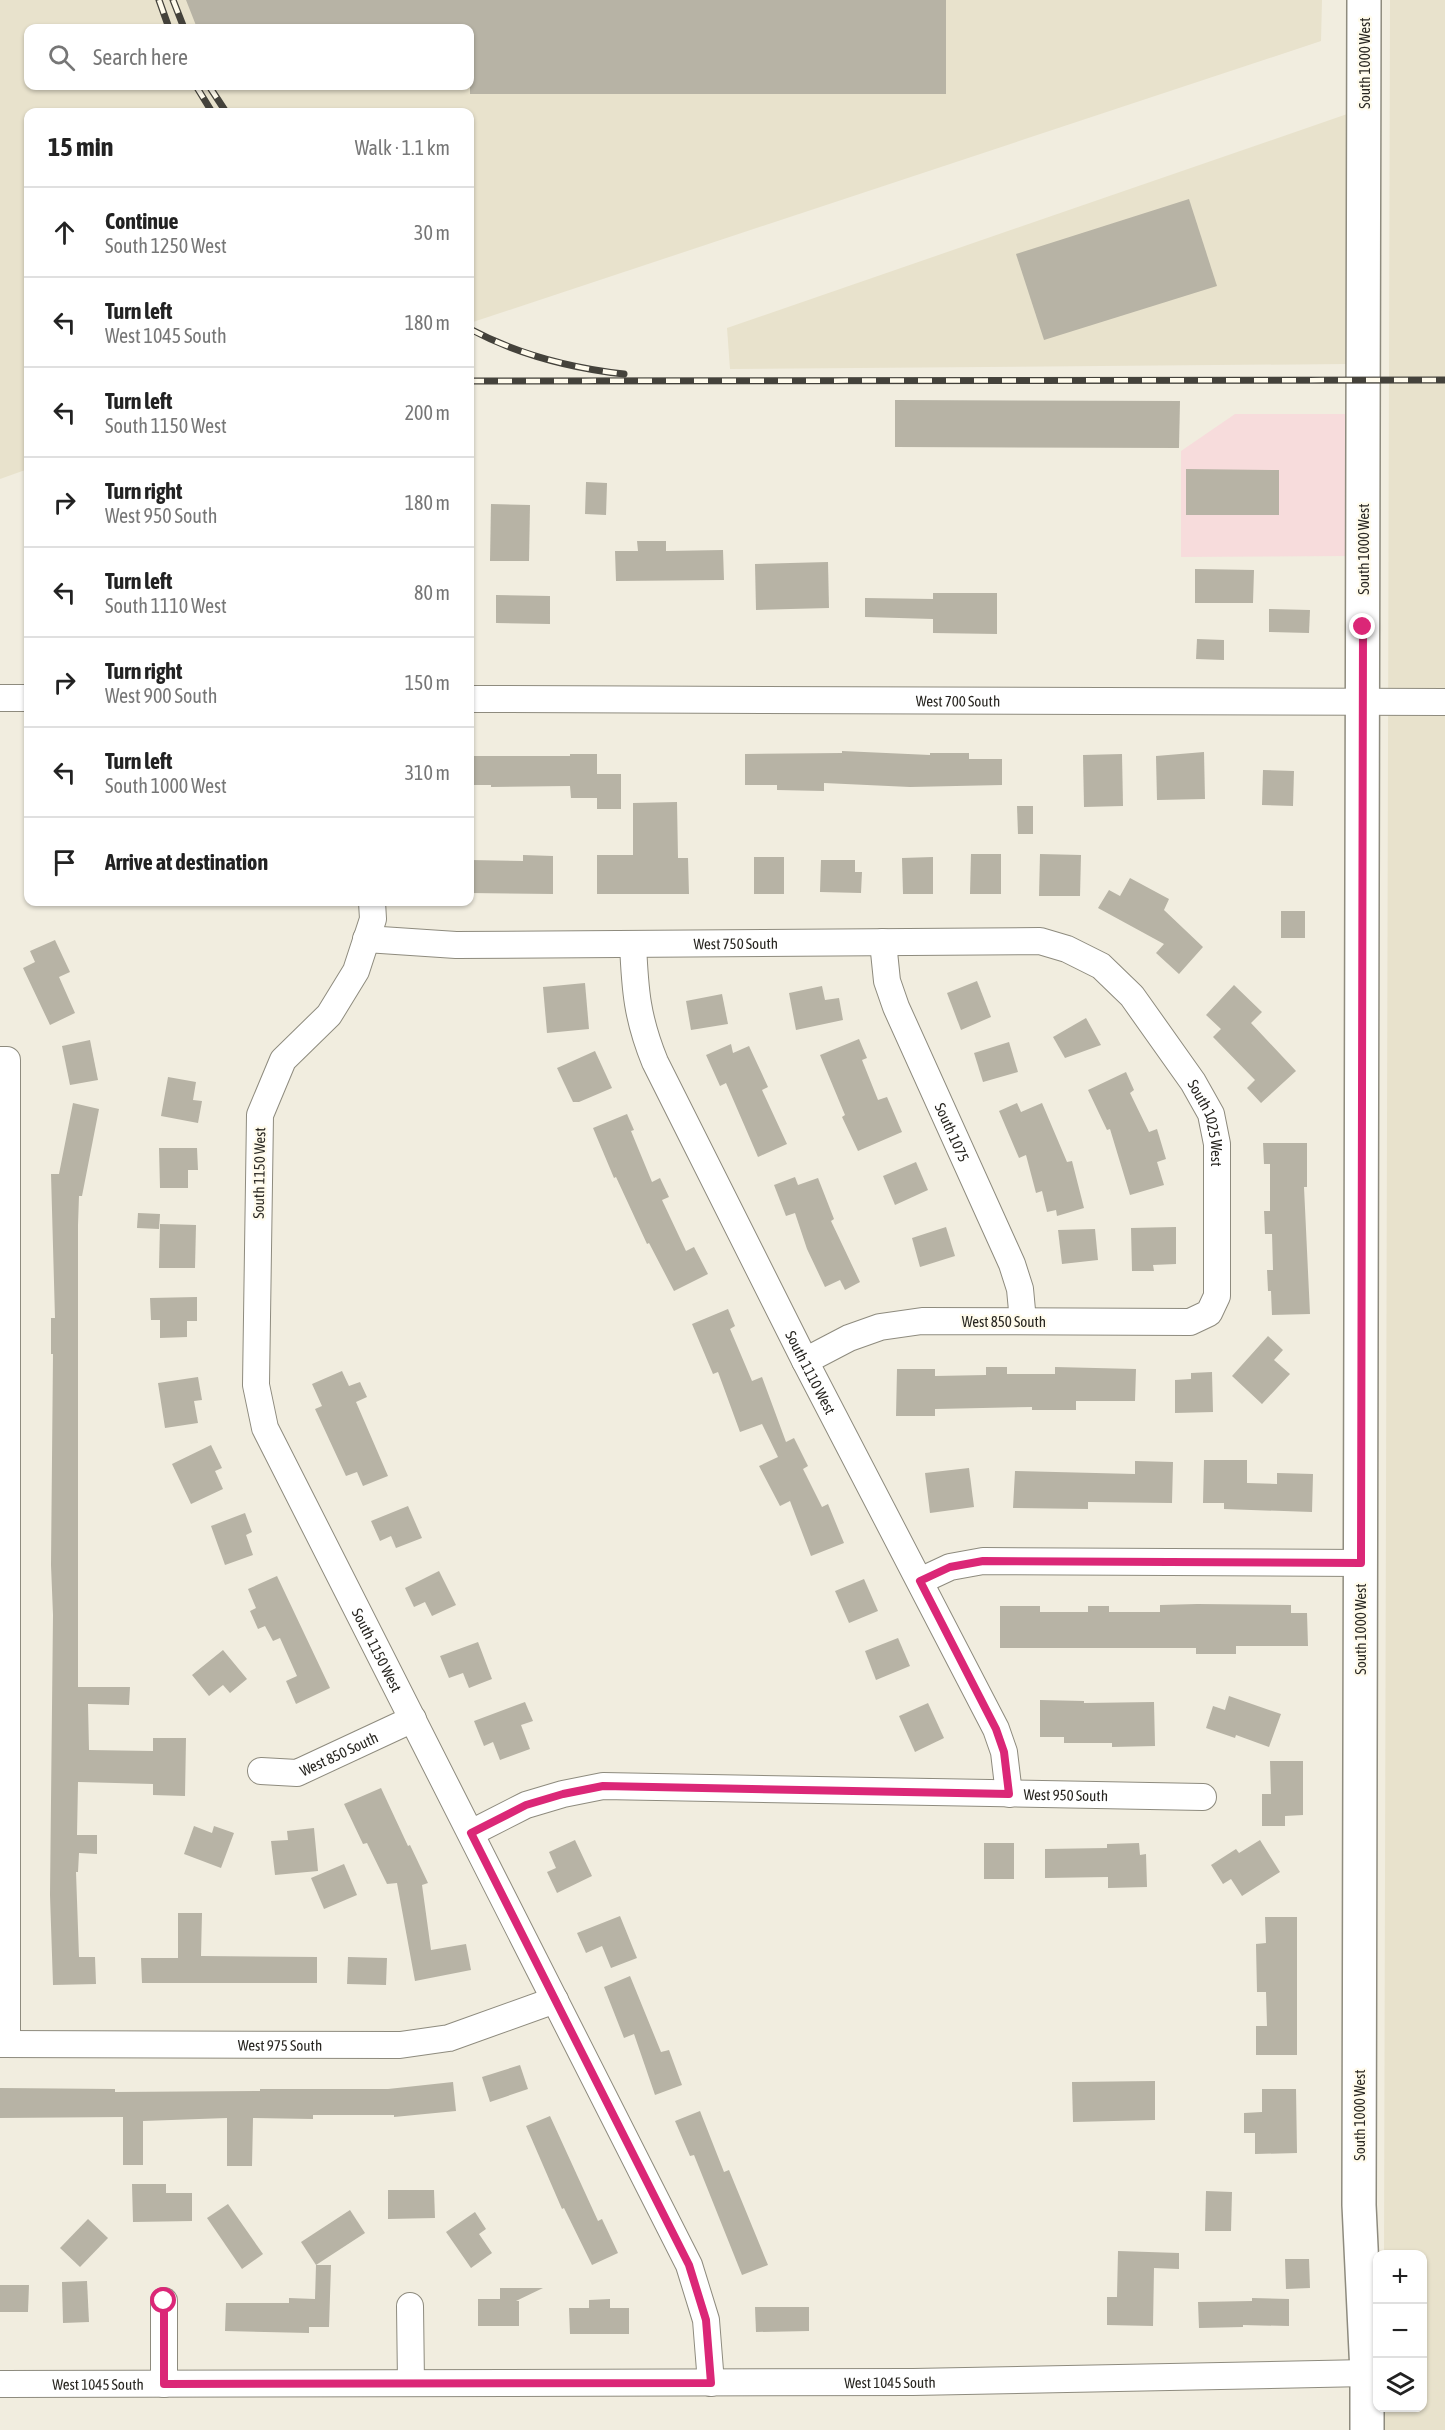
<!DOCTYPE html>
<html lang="en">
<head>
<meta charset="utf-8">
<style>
  body { margin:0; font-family:"Asap Condensed",sans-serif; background:#f2f2f2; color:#222 }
  .controls { position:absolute; right:18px; bottom:18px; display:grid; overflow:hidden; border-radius:12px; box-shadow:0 2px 4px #0004 }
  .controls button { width:54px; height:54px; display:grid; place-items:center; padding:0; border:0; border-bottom:2px solid #e0e0e0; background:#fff; color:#222; font:30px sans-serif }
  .stop { position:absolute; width:18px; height:18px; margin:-14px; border:4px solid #db2777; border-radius:50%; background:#fff }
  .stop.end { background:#db2777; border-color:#fff; box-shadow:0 2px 6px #0008 }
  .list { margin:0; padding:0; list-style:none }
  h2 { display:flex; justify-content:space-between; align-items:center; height:78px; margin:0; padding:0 24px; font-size:26px }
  h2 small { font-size:20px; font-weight:400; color:#767676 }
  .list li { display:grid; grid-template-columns:39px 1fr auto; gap:18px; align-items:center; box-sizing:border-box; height:90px; padding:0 24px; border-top:2px solid #e0e0e0 }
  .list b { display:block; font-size:22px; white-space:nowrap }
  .list p { margin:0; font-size:20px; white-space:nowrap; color:#767676 }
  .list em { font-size:20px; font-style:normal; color:#767676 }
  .icon { flex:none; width:33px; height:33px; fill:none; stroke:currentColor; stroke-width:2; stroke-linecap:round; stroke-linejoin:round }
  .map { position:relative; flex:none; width:1445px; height:2430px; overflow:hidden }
  .search { position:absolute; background:#fff; box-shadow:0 2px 4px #0004; left:24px; top:24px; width:450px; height:66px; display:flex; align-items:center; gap:15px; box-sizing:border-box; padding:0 21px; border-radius:12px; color:#767676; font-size:22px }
  .panel { position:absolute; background:#fff; box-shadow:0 2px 4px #0004; left:24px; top:108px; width:450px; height:798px; border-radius:12px }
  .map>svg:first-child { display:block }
  .commercial { fill:#f7dcdc }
  .built { fill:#e8e2cc; fill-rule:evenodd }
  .building { fill:#b7b3a5 }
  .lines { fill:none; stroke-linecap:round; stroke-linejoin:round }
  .minor-casing { stroke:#8e8b7e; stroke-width:28 }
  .major-casing { stroke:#8e8b7e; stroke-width:36 }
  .minor { stroke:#fff; stroke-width:26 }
  .major { stroke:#fff; stroke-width:33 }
  .rail-casing { stroke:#44423b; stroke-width:7 }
  .rail { stroke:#fffbec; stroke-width:4.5; stroke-dasharray:14; stroke-linecap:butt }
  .route { stroke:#db2777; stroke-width:8 }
  .labels { text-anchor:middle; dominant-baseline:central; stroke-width:4.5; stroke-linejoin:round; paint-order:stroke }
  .street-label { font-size:15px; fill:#282621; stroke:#fffbec }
</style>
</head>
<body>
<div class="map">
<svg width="1445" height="2430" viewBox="0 0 1445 2430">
  <rect width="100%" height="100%" fill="#f1eddf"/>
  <!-- commercial -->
  <polygon class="commercial" points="1235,414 1348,414 1348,556 1181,557 1181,451"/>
  <!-- built -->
  <g class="built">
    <path d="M0 0H1322L1321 41 470 323V112H28V469L0 479ZM28 28H470V86H28Z"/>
    <polygon points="1390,0 1445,0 1445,2430 1384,2430 1384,2408 1422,2408 1422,2254 1384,2254"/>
    <polygon points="1353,112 1348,364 730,369 727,328"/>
  </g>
  <!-- building -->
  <g class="building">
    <polygon points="186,0 946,0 946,94 470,94 470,28 197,28"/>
    <polygon points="1189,199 1217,286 1044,340 1016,254"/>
    <polygon points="895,400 1180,401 1179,448 895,447"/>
    <polygon points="1186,469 1279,470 1279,515 1186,515"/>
    <polygon points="586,482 607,483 606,515 585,514"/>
    <polygon points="491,504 530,505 529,561 490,561"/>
    <polygon points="637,541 666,541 666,551 723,550 724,580 616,581 615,551 638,551"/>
    <polygon points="828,562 829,608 756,610 755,564"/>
    <polygon points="1195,569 1254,570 1253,603 1195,603"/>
    <polygon points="933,593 997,593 997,634 933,633 933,619 865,617 865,598 933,599"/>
    <polygon points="496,595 550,596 550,624 496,623"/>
    <polygon points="1269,609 1310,610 1309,633 1269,632"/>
    <polygon points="1197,639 1224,640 1224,660 1196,659"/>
    <polygon points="842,751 930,755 930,753 969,753 969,759 1002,759 1002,785 910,787 824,783 824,791 777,790 777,785 745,785 745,754 842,753"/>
    <polygon points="1204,752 1205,799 1157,800 1156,756"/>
    <polygon points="570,754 597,754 597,774 621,774 621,809 597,809 597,798 571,798 570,786 491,787 491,785 470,785 470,756 570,756"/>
    <polygon points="1122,754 1123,806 1084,807 1083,755"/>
    <polygon points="1263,770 1294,771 1293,806 1262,805"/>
    <polygon points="677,802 678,858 688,858 689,894 597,894 597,855 633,855 633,803"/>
    <polygon points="1017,806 1033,806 1033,834 1018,834"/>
    <polygon points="971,854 1001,854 1001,894 970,894"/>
    <polygon points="1040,854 1081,855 1080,896 1039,896"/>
    <polygon points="523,855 553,856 553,894 470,893 470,860 523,861"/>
    <rect x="754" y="857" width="30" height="37"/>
    <polygon points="933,857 933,894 903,894 902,858"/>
    <polygon points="821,860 855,860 855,872 862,872 861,893 820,892"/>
    <polygon points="1130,878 1169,899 1164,910 1203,947 1179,974 1156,953 1164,944 1098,908 1109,890 1120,896"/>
    <rect x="1281" y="911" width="24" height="27"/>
    <polygon points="55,940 70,972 59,977 75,1013 50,1025 23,968 35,962 30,951"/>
    <polygon points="977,981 991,1017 961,1030 947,993"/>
    <polygon points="585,983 589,1029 547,1033 543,987"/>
    <polygon points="1234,985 1262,1012 1251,1023 1296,1071 1261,1103 1247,1088 1255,1080 1213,1037 1221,1029 1206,1015"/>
    <polygon points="822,986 825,1000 839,998 843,1020 796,1030 789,993"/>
    <polygon points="722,994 728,1024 691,1030 686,1001"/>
    <polygon points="1086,1018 1101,1045 1065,1058 1053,1037"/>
    <polygon points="859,1039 867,1058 862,1060 878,1100 887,1097 902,1132 858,1151 842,1117 845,1115 820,1055"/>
    <polygon points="90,1040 98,1080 70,1085 62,1046"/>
    <polygon points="1009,1042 1018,1072 983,1082 974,1053"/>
    <polygon points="731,1044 733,1053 749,1046 768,1087 762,1090 787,1144 758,1157 726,1083 720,1086 706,1055"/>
    <polygon points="595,1051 612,1088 579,1102 573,1102 557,1068"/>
    <polygon points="1126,1072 1134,1090 1130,1093 1149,1132 1157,1129 1166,1159 1157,1162 1164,1185 1130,1195 1110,1129 1107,1130 1088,1090"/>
    <polygon points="168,1077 196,1082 193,1100 202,1101 198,1123 161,1116"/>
    <polygon points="73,1103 99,1109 82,1196 79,1196 78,1225 78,1687 130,1687 129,1705 88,1704 89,1750 153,1751 153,1738 186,1738 185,1796 153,1795 153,1784 78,1782 77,1835 97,1835 97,1854 79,1853 78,1872 76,1872 79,1957 95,1957 96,1984 53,1985 50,1895 53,1615 51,1565 53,1354 51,1354 51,1318 55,1318 51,1174 59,1174"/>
    <polygon points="1017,1103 1021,1112 1042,1103 1067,1162 1072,1161 1084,1208 1057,1216 1056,1210 1047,1212 1042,1191 1036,1193 1026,1155 1019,1158 999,1111"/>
    <polygon points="627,1114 634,1130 631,1131 652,1182 660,1178 669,1197 662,1200 686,1251 694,1247 708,1274 674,1291 649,1243 647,1244 616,1177 614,1178 593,1128"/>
    <polygon points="1263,1143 1307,1143 1307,1187 1304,1187 1310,1314 1272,1315 1271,1291 1268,1291 1267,1270 1273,1270 1272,1234 1265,1234 1264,1211 1270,1211 1270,1164 1264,1164"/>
    <polygon points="159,1148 197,1148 198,1170 188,1170 188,1188 160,1188"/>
    <polygon points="916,1162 928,1190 895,1205 883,1176"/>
    <polygon points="795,1177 798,1185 818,1178 834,1219 831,1221 860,1282 845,1290 840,1280 825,1287 807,1249 795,1213 786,1216 774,1185"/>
    <polygon points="138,1213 160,1214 159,1229 137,1228"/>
    <polygon points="160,1224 196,1225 195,1268 159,1268"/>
    <polygon points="946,1227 955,1256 920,1267 912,1238"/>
    <polygon points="1176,1227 1176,1264 1153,1265 1154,1271 1132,1271 1131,1228"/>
    <polygon points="1095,1229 1098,1260 1062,1264 1058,1230"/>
    <polygon points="197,1297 197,1321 187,1321 187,1337 160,1338 160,1320 151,1320 150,1298"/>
    <polygon points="728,1309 735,1326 730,1329 752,1381 762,1377 786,1442 794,1438 808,1466 803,1469 822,1507 828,1504 844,1543 811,1556 790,1501 780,1506 759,1466 778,1457 762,1424 740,1432 718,1372 713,1374 692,1324"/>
    <polygon points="1268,1336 1283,1350 1274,1360 1290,1374 1262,1404 1232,1376"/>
    <polygon points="986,1367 1007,1367 1007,1374 1055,1374 1055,1367 1136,1369 1135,1401 1076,1401 1076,1410 1032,1410 1032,1407 935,1409 935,1416 896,1416 897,1369 935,1369 935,1376 986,1375"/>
    <polygon points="342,1371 349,1386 360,1382 367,1397 356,1402 388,1476 363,1486 357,1472 346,1476 315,1409 322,1406 312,1384"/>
    <polygon points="1212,1372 1213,1412 1175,1413 1175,1380 1191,1379 1191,1373"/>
    <polygon points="198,1377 202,1400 194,1401 198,1423 165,1428 158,1383"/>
    <polygon points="211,1445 222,1468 215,1471 223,1489 191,1504 172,1464"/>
    <polygon points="1204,1460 1247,1460 1247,1483 1277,1484 1277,1473 1313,1474 1312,1512 1224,1509 1224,1503 1203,1503"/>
    <polygon points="1135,1461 1173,1462 1172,1503 1088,1502 1088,1509 1013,1508 1015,1471 1135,1474"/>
    <polygon points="969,1468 974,1507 930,1513 925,1473"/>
    <polygon points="408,1506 422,1538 396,1548 391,1536 380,1541 371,1521"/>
    <polygon points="245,1513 252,1532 246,1535 253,1555 225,1565 211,1526"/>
    <polygon points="439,1571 456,1605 432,1616 425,1602 414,1607 405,1588"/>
    <polygon points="277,1576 330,1688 296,1704 286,1681 297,1676 280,1638 273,1641 265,1626 258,1629 250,1611 256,1608 248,1589"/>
    <polygon points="864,1579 878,1611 849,1623 835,1591"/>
    <polygon points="1197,1604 1291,1605 1291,1613 1307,1613 1308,1646 1236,1646 1236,1654 1196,1654 1196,1648 1000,1648 1000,1606 1040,1606 1040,1612 1088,1612 1088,1606 1109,1606 1109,1612 1160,1612 1160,1605"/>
    <polygon points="898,1638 910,1666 876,1680 865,1651"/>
    <polygon points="478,1642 492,1679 469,1688 463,1673 449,1678 440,1656"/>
    <polygon points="223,1650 247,1679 230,1693 223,1685 209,1696 192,1675"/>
    <polygon points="1229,1696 1281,1714 1269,1747 1236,1735 1235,1738 1206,1728 1213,1706 1225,1710"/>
    <polygon points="1040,1700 1084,1701 1084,1703 1154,1702 1155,1746 1112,1747 1112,1743 1064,1743 1064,1737 1040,1737"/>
    <polygon points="525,1702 533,1721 521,1725 530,1749 500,1760 493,1742 484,1746 474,1721"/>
    <polygon points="928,1703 944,1738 915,1752 899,1716"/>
    <polygon points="1270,1761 1303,1761 1303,1815 1285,1816 1285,1826 1262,1826 1262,1794 1271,1794"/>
    <polygon points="381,1788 408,1846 410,1845 428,1883 422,1885 431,1950 466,1944 471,1970 415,1981 397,1883 387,1884 367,1843 363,1844 344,1804"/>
    <polygon points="194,1826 212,1833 214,1826 234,1833 221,1868 184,1854"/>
    <polygon points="314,1828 318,1871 275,1875 271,1841 288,1840 287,1831"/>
    <polygon points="575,1840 592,1876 557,1893 547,1872 556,1868 549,1852"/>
    <polygon points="1260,1840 1280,1872 1242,1896 1231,1879 1223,1884 1211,1865 1236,1849 1239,1853"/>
    <rect x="984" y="1843" width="30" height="36"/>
    <polygon points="1139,1843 1140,1855 1146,1854 1147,1887 1108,1888 1108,1877 1045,1878 1045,1849 1107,1848 1107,1844"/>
    <polygon points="344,1864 357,1895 324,1909 311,1878"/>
    <polygon points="178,1913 202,1913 201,1956 317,1957 317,1983 142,1983 141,1958 178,1958"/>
    <polygon points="620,1916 637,1958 611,1968 602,1946 586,1953 577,1933"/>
    <polygon points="1265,1917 1297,1917 1297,2055 1256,2055 1256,2026 1267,2026 1266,1992 1257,1992 1256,1944 1266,1943"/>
    <polygon points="348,1957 387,1958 386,1985 347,1984"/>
    <polygon points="630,1976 661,2052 669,2050 682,2085 655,2095 634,2034 624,2038 604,1987"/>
    <polygon points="520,2065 528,2089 490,2102 482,2077"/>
    <polygon points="1155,2081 1155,2120 1073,2122 1072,2082"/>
    <polygon points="453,2082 456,2111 394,2117 394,2115 313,2115 313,2119 253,2118 252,2166 227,2166 227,2118 143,2121 143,2165 123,2165 123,2117 0,2118 0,2088 115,2089 115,2092 260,2091 260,2089 388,2089"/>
    <polygon points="1262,2089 1296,2089 1297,2153 1255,2154 1255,2133 1244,2133 1244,2113 1262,2112"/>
    <polygon points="700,2111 724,2172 729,2170 768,2265 742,2275 694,2155 690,2156 675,2121"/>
    <polygon points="550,2116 598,2221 602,2219 618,2253 592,2265 564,2208 562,2209 526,2126"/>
    <polygon points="132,2184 166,2184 166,2193 192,2193 192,2221 133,2222"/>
    <polygon points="388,2190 434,2190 435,2218 388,2219"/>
    <polygon points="1206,2191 1232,2192 1231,2231 1205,2231"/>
    <polygon points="228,2204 263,2254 242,2269 207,2218"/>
    <polygon points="350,2210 365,2233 316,2265 301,2242"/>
    <polygon points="475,2212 486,2229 479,2234 492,2253 471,2268 446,2232"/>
    <polygon points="88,2219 108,2238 80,2267 60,2248"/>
    <polygon points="1118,2251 1179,2253 1179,2269 1154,2268 1153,2326 1107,2325 1107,2297 1117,2297"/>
    <polygon points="1285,2259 1309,2259 1310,2288 1286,2289"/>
    <polygon points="316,2265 331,2265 329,2327 309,2327 309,2333 225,2331 226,2303 289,2303 289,2298 315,2299"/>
    <polygon points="87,2281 89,2322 63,2323 62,2282"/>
    <polygon points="0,2285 29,2285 28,2312 0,2312"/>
    <polygon points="500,2288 543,2288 516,2301 519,2301 519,2326 478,2326 478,2299 500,2299"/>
    <polygon points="1252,2298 1289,2299 1289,2326 1243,2325 1243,2327 1199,2328 1198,2302 1252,2301"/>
    <polygon points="610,2299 610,2308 629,2308 629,2334 570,2334 569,2308 589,2308 589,2300"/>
    <polygon points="755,2307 809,2307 809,2331 756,2332"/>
  </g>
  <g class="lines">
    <defs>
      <g id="minor">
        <polyline points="0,698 28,698"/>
        <path id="s1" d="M470 699 1445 702"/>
        <path id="s2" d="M372 902 373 919 356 971 329 1015 283 1060 260 1115 256 1385 265 1428 689 2265 706 2320 711 2383"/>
        <path id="s3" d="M366 939 456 945 1040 941 1067 949 1101 966 1132 996 1193 1082 1211 1114 1217 1144V1296L1209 1313 1190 1322 922 1321 880 1327 849 1338 805 1361"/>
        <path id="s4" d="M883 942 887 981 896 1007 1012 1264 1020 1289 1023 1321"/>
        <path id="s5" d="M633 944C635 990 637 1018 655 1062L805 1361 996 1729 1004 1752 1009 1794"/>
        <polyline points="0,1060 7,1060 7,2044"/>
        <polyline points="920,1581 950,1567 983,1561 1361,1563"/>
        <path id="s6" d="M261 1771 297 1773 413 1719"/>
        <path id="s7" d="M471 1833 526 1805 563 1794 603 1786 1203 1797"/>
        <path id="s8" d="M0 2044 400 2045 449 2038 555 2000"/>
        <polyline points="164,2301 164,2384"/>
        <polyline points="410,2306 411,2383"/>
        <path id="s9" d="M0 2384 913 2382 1367 2373"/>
      </g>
      <polyline id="major" points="1364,0 1359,2205 1367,2373 1367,2430"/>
    </defs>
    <!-- minor casing -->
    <use href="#minor" class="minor-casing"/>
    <!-- major casing -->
    <use href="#major" class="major-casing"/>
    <!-- minor -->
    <use href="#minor" class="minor"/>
    <!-- major -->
    <use href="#major" class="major"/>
    <defs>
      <g id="rail">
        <polyline points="159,0 169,28"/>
        <polyline points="173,0 184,28"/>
        <polyline points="196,86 212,112"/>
        <polyline points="209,86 226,112"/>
        <path d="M470 329C517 354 571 368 624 374"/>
        <polyline points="470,381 1445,380"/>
      </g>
    </defs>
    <!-- rail casing -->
    <use href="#rail" class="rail-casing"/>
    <!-- rail -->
    <use href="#rail" class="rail"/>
  </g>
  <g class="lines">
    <!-- route -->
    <polyline class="route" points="164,2301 164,2384 711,2383 706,2320 689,2265 471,1833 526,1805 563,1794 603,1786 1009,1794 1004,1752 996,1729 920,1581 950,1567 983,1561 1361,1563 1363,627"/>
  </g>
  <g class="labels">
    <!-- street labels -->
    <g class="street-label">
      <text transform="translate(1364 63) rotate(-90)">South 1000 West</text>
      <text transform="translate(1363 549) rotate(-90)">South 1000 West</text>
      <text stroke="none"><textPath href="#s1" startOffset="488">West 700 South</textPath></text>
      <text stroke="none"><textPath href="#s3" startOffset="370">West 750 South</textPath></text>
      <text stroke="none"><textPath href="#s3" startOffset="933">South 1025 West</textPath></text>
      <text stroke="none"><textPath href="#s4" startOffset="204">South 1075</textPath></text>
      <text transform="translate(259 1173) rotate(-89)">South 1150 West</text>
      <text x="1004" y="1321">West 850 South</text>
      <text stroke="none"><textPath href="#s5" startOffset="468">South 1110 West</textPath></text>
      <text transform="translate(1360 1629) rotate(-90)">South 1000 West</text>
      <text stroke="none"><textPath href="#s2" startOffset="810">South 1150 West</textPath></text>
      <text stroke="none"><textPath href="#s6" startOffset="82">West 850 South</textPath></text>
      <text stroke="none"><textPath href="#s7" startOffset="604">West 950 South</textPath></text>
      <text stroke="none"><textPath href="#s8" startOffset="280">West 975 South</textPath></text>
      <text transform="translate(1359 2115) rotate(-90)">South 1000 West</text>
      <text stroke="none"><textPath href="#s9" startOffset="890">West 1045 South</textPath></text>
      <text stroke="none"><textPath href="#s9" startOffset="98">West 1045 South</textPath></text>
    </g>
  </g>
</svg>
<div class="controls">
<button>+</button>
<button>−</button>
<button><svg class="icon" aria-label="layers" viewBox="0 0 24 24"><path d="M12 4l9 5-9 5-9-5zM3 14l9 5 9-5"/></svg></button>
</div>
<div class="stop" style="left:164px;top:2301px"></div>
<div class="stop end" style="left:1363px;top:627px"></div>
<div class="search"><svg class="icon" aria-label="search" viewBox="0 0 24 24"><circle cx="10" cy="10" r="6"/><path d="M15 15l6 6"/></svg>Search here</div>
<section class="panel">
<h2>15 min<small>Walk · 1.1 km</small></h2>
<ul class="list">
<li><svg class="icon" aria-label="ahead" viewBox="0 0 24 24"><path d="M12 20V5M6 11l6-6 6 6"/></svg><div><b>Continue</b><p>South 1250 West</p></div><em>30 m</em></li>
<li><svg class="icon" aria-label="left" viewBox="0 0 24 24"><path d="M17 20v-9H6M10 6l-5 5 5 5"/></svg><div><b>Turn left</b><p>West 1045 South</p></div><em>180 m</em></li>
<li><svg class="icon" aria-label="left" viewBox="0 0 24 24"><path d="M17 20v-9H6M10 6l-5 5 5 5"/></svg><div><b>Turn left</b><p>South 1150 West</p></div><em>200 m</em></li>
<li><svg class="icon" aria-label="right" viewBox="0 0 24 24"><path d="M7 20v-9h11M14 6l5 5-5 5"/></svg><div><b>Turn right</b><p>West 950 South</p></div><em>180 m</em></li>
<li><svg class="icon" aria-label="left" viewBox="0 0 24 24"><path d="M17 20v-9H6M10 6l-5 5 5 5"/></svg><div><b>Turn left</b><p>South 1110 West</p></div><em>80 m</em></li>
<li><svg class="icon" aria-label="right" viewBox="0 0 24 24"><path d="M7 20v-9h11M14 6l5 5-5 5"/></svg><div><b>Turn right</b><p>West 900 South</p></div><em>150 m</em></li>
<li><svg class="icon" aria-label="left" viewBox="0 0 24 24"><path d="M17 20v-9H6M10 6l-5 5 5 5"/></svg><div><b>Turn left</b><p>South 1000 West</p></div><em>310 m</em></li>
<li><svg class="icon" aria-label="arrive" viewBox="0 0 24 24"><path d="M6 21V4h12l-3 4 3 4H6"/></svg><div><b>Arrive at destination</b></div></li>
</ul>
</section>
</div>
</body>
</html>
